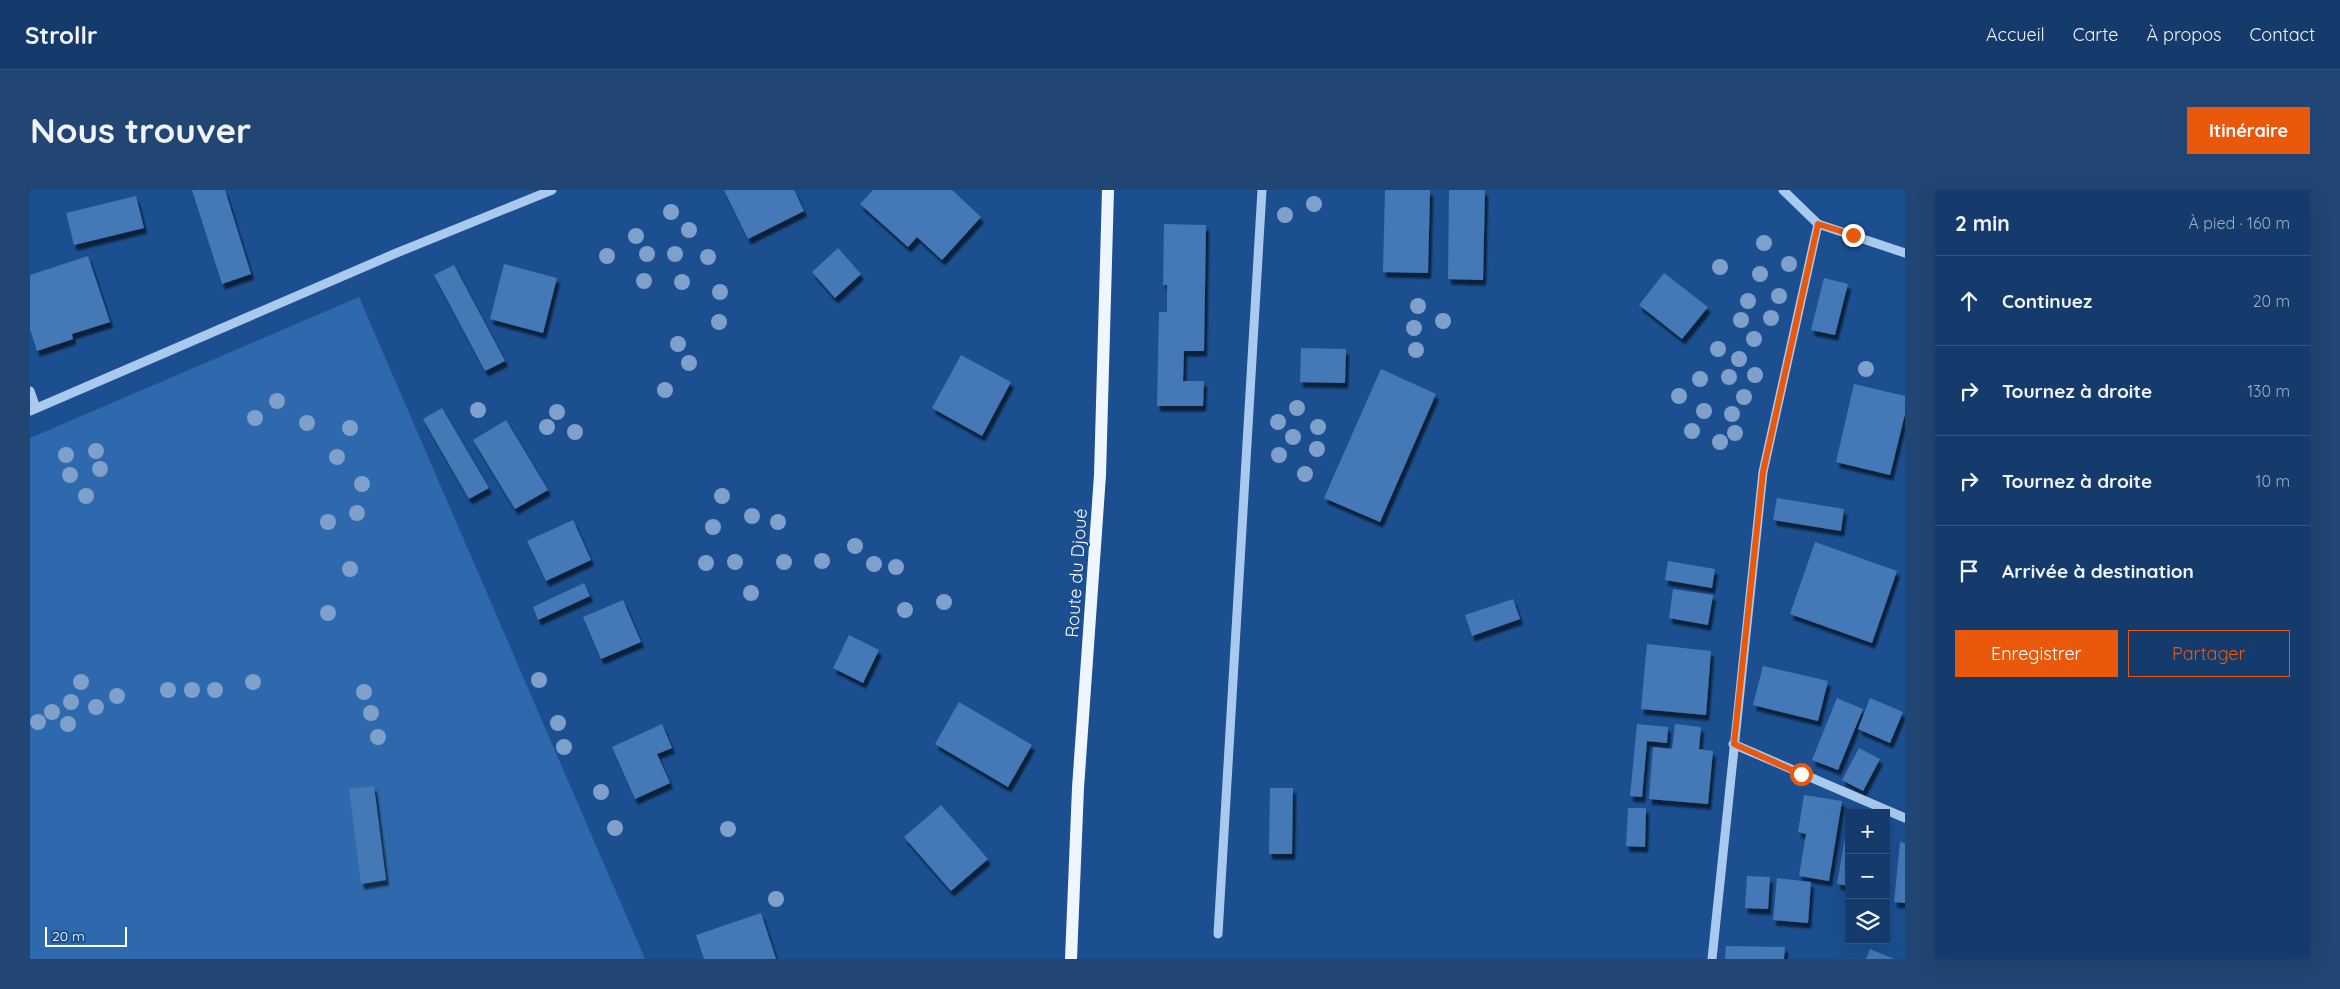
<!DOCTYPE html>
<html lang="fr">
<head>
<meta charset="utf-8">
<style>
  body { margin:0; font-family:Quicksand,sans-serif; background:#214673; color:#f1f3f6 }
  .controls { position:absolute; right:15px; bottom:15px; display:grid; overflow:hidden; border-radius:0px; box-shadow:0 5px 20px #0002 }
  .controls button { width:45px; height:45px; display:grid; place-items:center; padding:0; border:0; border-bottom:1px solid #33557e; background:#143b6b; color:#f1f3f6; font:25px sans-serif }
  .scale { position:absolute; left:15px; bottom:12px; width:82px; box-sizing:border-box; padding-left:5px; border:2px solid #fff; border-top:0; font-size:14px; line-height:18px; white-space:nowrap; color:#fff; -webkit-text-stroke:4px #1b4f8f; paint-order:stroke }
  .stop { position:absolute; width:15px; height:15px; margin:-11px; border:4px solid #ea580c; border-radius:50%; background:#fff }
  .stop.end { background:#ea580c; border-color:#fff; box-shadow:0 1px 5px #0008 }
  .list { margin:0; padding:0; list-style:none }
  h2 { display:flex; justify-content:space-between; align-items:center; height:65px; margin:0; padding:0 20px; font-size:21px }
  h2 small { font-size:16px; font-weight:400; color:#9dadc1 }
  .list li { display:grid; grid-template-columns:32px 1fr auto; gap:15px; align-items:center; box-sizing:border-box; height:90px; padding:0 20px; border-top:1px solid #33557e }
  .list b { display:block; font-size:19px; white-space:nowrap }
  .list em { font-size:16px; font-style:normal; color:#9dadc1 }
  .actions { display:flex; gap:10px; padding:15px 20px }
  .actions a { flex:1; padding:11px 0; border:1px solid #ea580c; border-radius:0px; text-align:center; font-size:18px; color:#ea580c }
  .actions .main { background:#ea580c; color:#fff }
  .icon { flex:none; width:28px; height:28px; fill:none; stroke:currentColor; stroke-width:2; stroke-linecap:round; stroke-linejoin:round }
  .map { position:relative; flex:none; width:1875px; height:769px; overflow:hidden; border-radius:0px }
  header { display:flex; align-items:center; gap:30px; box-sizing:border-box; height:70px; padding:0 25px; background:#143b6b; border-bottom:1px solid #33557e }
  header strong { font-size:24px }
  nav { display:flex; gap:28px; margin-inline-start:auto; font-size:18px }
  .intro { display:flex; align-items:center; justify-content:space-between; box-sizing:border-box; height:120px; padding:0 30px }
  h1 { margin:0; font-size:35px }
  .button { padding:12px 22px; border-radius:0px; background:#ea580c; color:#fff; font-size:18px; font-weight:700 }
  main { display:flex; gap:30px; padding:0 30px }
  aside { flex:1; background:#143b6b; border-radius:0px; box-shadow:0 5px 20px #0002 }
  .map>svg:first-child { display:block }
  .green { fill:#2e69ad }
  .building { fill:#4478b7; filter:url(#shadow) }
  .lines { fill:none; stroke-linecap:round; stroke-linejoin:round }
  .minor { stroke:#a9c9ee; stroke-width:9 }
  .major { stroke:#f0f6ff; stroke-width:12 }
  .tree { fill:#7ea0ca }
  .route { stroke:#ea580c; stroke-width:6 }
  .labels { text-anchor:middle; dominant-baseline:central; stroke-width:4; stroke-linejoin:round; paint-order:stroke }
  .street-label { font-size:18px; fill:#fff; stroke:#1b4f8f }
</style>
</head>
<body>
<header>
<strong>Strollr</strong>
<nav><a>Accueil</a><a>Carte</a><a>À propos</a><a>Contact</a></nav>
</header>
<div class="intro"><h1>Nous trouver</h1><a class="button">Itinéraire</a></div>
<main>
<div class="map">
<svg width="1875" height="769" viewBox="0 0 1875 769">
  <defs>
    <filter id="shadow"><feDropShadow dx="3" dy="5.5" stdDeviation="1" flood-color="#0009"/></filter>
  </defs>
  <rect width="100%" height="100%" fill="#1b4f8f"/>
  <!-- green -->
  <polygon class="green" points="329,107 615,769 0,769 0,248"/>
  <!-- building -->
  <g class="building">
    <polygon points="162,0 195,0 221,84 192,94"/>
    <polygon points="694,0 764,0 774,21 718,49"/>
    <polygon points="843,0 922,0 951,27 912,70 887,47 878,57 830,14"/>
    <polygon points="1355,0 1400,0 1398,83 1353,82"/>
    <polygon points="1419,0 1455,0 1453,90 1418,89"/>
    <polygon points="106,6 114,38 44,55 36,23"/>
    <polygon points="1134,34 1176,35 1174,161 1154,161 1153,191 1174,191 1173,216 1127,216 1129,122 1137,122 1137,95 1133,95"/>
    <polygon points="808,58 831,84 805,108 782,82"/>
    <polygon points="58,66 80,132 42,144 43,149 7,161 0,139 0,85"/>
    <polygon points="474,74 527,88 513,143 460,129"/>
    <polygon points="424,75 475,171 455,181 404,85"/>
    <polygon points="1634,83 1678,117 1652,149 1609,115"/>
    <polygon points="1794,88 1818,94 1805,145 1781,140"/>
    <polygon points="1271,158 1316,159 1315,193 1270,192"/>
    <polygon points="931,165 981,192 952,246 902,218"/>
    <polygon points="1351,179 1406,204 1350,332 1294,308"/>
    <polygon points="1824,194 1875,206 1875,224 1860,285 1806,272"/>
    <polygon points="412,218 459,298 439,309 393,229"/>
    <polygon points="476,230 518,300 485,319 443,250"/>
    <polygon points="1747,308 1814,319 1811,341 1743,330"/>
    <polygon points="543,330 561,370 516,391 497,351"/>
    <polygon points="1785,352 1867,381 1842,453 1760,424"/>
    <polygon points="1638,371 1685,379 1682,398 1635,390"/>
    <polygon points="554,393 560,406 508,430 503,417"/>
    <polygon points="1643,399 1683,405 1678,435 1639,428"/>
    <polygon points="1483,409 1490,429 1442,446 1435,425"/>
    <polygon points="593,410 611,452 571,469 553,427"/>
    <polygon points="819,445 849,460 833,493 803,478"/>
    <polygon points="1617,454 1681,461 1676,525 1611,519"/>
    <polygon points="1733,476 1798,491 1788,531 1723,515"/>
    <polygon points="1807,508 1833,519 1808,580 1782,570"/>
    <polygon points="1840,508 1873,522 1860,553 1828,539"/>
    <polygon points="929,512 1002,555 978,597 905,554"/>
    <polygon points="632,534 642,558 627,564 640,593 605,609 582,557"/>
    <polygon points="1607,534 1638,537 1637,553 1617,551 1612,607 1600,606"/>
    <polygon points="1645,534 1671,537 1669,559 1683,561 1678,614 1619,609 1623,557 1642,559"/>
    <polygon points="1829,558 1850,569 1833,601 1812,590"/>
    <polygon points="344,596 356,690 331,694 319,599"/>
    <polygon points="1240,598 1263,598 1262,664 1239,664"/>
    <polygon points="1774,605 1812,611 1799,691 1769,686 1776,644 1768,642"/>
    <polygon points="911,615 958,669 921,701 874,647"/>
    <polygon points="1598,618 1616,618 1615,657 1596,656"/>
    <polygon points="1818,629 1819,630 1819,696 1807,694"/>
    <polygon points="1870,652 1875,653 1875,713 1864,712"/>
    <polygon points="1717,686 1740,687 1738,719 1715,718"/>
    <polygon points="1747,688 1781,692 1778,733 1743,730"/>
    <polygon points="731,723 746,769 674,769 666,745"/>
    <polygon points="1696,756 1755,757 1754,769 1695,769"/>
    <polygon points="1840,759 1864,769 1836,769"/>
  </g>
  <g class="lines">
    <!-- minor -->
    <g class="minor">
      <polyline points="1753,0 1788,34 1875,63"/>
      <polyline points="0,201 6,218"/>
      <polyline points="0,221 364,64 522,0"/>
      <polyline points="1703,554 1875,628"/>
      <polyline points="1188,744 1232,0"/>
      <polyline points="1682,769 1733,282 1788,34"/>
    </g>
    <!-- major -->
    <polyline class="major" points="1041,769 1048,598 1070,285 1078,0"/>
  </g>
  <!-- trees -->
  <g class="tree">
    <circle cx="1284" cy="14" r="8"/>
    <circle cx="641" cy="22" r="8"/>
    <circle cx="1255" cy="25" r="8"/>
    <circle cx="659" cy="40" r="8"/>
    <circle cx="606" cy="46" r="8"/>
    <circle cx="1734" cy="53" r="8"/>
    <circle cx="617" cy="64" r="8"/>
    <circle cx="645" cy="64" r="8"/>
    <circle cx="577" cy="66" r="8"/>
    <circle cx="678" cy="67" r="8"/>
    <circle cx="1759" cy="74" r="8"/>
    <circle cx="1690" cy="77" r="8"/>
    <circle cx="1730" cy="84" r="8"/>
    <circle cx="614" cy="91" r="8"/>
    <circle cx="652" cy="92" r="8"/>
    <circle cx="690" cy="102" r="8"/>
    <circle cx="1749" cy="106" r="8"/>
    <circle cx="1718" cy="111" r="8"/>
    <circle cx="1388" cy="116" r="8"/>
    <circle cx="1741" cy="128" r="8"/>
    <circle cx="1711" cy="130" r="8"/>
    <circle cx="1413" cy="131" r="8"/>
    <circle cx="689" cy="132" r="8"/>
    <circle cx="1384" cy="138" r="8"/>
    <circle cx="1724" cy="149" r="8"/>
    <circle cx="648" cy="154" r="8"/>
    <circle cx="1688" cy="159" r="8"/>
    <circle cx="1386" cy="160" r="8"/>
    <circle cx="1709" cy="169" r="8"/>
    <circle cx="659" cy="173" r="8"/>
    <circle cx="1836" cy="179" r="8"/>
    <circle cx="1725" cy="185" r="8"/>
    <circle cx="1699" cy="187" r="8"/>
    <circle cx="1670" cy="189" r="8"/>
    <circle cx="635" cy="200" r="8"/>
    <circle cx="1649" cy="206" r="8"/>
    <circle cx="1714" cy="207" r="8"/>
    <circle cx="247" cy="211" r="8"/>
    <circle cx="1267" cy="218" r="8"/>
    <circle cx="448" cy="220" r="8"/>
    <circle cx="1674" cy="221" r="8"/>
    <circle cx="527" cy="222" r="8"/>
    <circle cx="1702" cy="224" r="8"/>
    <circle cx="225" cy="228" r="8"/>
    <circle cx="1248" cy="232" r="8"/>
    <circle cx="277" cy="233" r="8"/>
    <circle cx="517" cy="237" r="8"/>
    <circle cx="1288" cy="237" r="8"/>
    <circle cx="320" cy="238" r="8"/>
    <circle cx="1662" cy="241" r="8"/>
    <circle cx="545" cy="242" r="8"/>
    <circle cx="1705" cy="243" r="8"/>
    <circle cx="1263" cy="247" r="8"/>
    <circle cx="1690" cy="252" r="8"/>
    <circle cx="1287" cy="259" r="8"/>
    <circle cx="66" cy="261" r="8"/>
    <circle cx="36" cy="265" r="8"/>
    <circle cx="1249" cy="265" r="8"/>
    <circle cx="307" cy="267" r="8"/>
    <circle cx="70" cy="279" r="8"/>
    <circle cx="1275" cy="284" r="8"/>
    <circle cx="40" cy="285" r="8"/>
    <circle cx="332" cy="294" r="8"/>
    <circle cx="56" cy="306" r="8"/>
    <circle cx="692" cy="306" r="8"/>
    <circle cx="327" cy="323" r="8"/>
    <circle cx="722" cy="326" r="8"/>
    <circle cx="298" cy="332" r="8"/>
    <circle cx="748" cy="332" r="8"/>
    <circle cx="683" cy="337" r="8"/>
    <circle cx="825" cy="356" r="8"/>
    <circle cx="792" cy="371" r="8"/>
    <circle cx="705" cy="372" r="8"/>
    <circle cx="754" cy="372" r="8"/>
    <circle cx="676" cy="373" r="8"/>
    <circle cx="844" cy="374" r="8"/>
    <circle cx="866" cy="377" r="8"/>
    <circle cx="320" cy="379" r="8"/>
    <circle cx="721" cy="403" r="8"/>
    <circle cx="914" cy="412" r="8"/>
    <circle cx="875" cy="420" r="8"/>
    <circle cx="298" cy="423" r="8"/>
    <circle cx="509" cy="490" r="8"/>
    <circle cx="51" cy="492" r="8"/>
    <circle cx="223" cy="492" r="8"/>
    <circle cx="138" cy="500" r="8"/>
    <circle cx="162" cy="500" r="8"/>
    <circle cx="185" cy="500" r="8"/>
    <circle cx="334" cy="502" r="8"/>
    <circle cx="87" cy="506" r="8"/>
    <circle cx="41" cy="512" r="8"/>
    <circle cx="66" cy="517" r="8"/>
    <circle cx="22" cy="522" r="8"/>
    <circle cx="341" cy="523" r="8"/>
    <circle cx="8" cy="532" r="8"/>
    <circle cx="528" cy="533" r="8"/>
    <circle cx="38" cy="534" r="8"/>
    <circle cx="348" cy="547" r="8"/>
    <circle cx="534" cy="557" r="8"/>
    <circle cx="571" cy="602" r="8"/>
    <circle cx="585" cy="638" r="8"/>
    <circle cx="698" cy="639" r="8"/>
    <circle cx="746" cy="709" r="8"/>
  </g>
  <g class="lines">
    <!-- route -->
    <polyline class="route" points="1771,584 1704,554 1733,282 1788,34 1823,45"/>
  </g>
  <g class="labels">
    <!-- street labels -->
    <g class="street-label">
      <text transform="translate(1046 383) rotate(-86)">Route du Djoué</text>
    </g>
  </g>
</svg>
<div class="controls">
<button>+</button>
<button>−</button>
<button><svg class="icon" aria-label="layers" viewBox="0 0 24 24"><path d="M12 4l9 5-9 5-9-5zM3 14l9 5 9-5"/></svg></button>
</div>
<div class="scale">20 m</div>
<div class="stop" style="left:1771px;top:584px"></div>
<div class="stop end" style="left:1823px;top:45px"></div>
</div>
<aside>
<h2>2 min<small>À pied · 160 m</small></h2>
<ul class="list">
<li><svg class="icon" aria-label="ahead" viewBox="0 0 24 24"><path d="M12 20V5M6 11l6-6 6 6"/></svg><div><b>Continuez</b></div><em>20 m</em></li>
<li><svg class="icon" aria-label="right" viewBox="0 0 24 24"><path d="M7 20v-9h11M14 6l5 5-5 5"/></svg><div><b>Tournez à droite</b></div><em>130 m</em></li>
<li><svg class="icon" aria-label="right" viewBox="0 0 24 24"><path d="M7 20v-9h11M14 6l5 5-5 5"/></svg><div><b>Tournez à droite</b></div><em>10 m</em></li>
<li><svg class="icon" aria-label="arrive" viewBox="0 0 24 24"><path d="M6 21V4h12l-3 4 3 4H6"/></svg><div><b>Arrivée à destination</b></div></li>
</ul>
<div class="actions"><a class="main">Enregistrer</a><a>Partager</a></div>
</aside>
</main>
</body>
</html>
